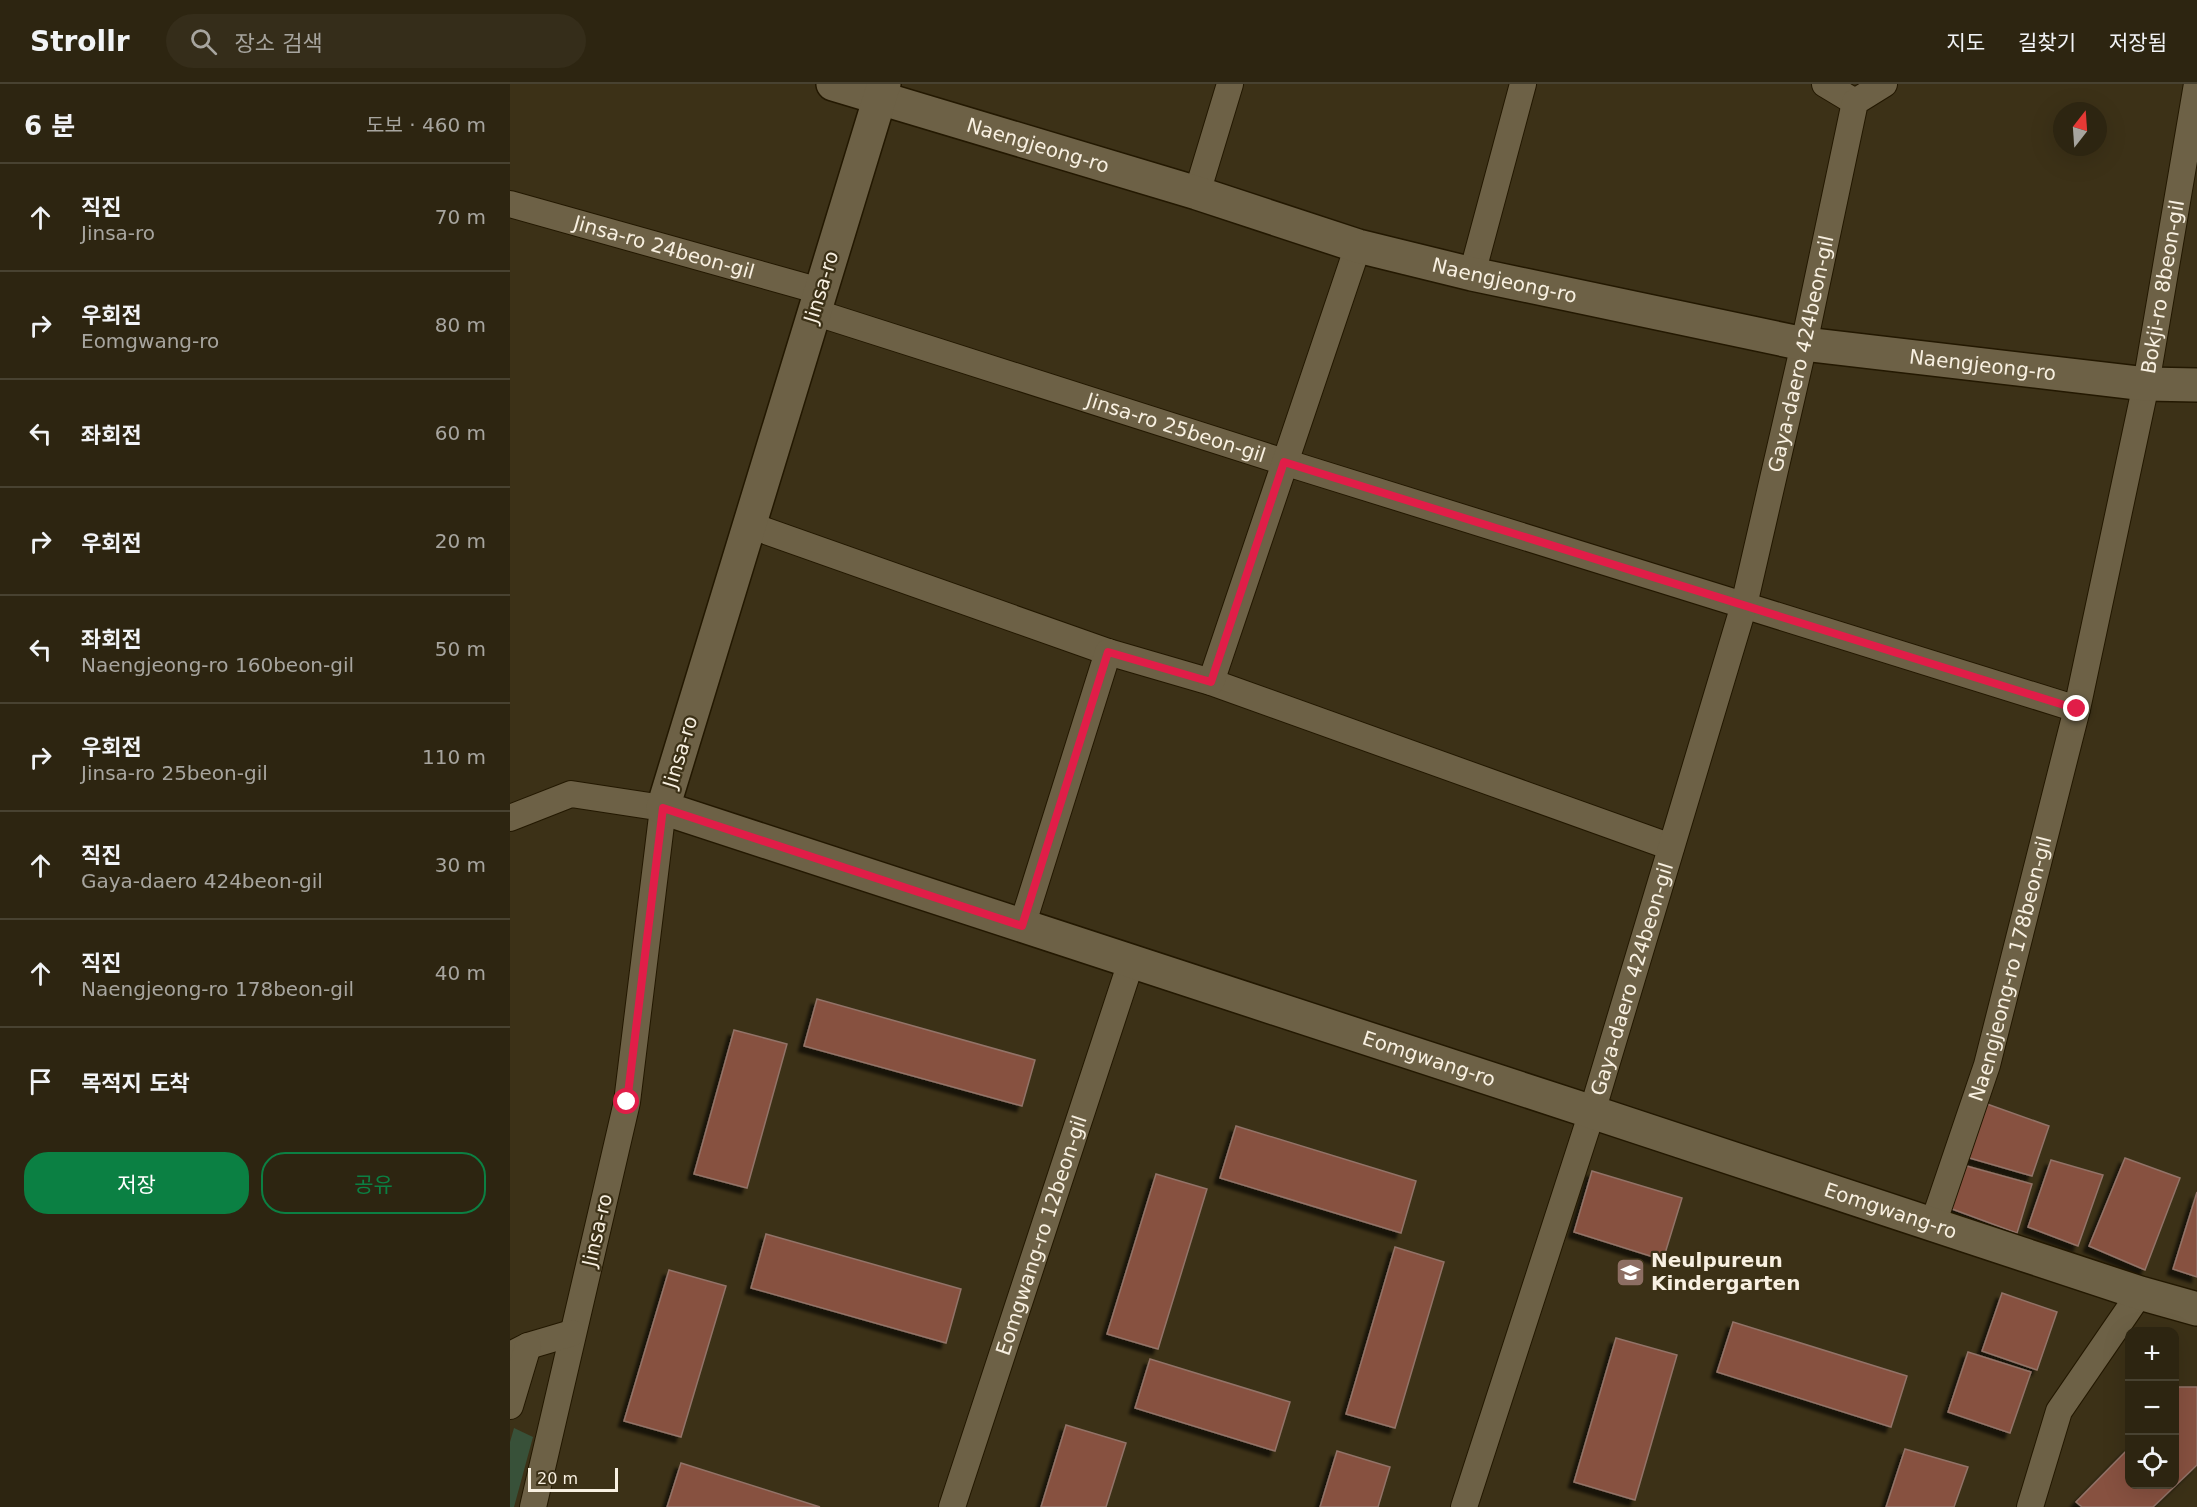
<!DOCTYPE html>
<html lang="ko">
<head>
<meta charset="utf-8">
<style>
  body { margin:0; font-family:"DejaVu Sans","Noto Sans KR",sans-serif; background:#352d1a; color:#f1f3f6 }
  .controls { position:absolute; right:18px; bottom:18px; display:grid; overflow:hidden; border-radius:12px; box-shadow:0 6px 24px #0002 }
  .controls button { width:54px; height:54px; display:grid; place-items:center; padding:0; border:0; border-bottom:2px solid #484231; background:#2d2511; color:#f1f3f6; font:30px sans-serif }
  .compass { position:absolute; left:1543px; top:18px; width:54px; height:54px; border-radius:50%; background:#2d2511; box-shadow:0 6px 24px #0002; rotate:17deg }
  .scale { position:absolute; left:18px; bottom:15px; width:90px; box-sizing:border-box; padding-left:6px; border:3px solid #f8f0e1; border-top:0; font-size:16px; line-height:21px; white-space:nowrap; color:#f8f0e1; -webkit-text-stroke:4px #3c3117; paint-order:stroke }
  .stop { position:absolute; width:18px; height:18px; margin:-14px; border:4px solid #e11d48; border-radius:50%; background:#fff }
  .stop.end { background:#e11d48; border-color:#fff; box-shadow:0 2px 6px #0008 }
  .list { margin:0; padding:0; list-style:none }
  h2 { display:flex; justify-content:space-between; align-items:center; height:78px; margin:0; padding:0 24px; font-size:26px }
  h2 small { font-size:20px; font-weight:400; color:#a7a59f }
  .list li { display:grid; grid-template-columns:39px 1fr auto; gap:18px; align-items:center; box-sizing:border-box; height:108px; padding:0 24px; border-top:2px solid #484231 }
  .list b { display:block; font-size:22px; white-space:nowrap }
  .list p { margin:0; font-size:20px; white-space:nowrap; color:#a7a59f }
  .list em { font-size:20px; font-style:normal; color:#a7a59f }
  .actions { display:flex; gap:12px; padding:18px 24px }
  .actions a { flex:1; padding:14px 0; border:2px solid #0b8043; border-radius:24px; text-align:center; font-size:21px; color:#0b8043 }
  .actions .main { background:#0b8043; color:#fff }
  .icon { flex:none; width:33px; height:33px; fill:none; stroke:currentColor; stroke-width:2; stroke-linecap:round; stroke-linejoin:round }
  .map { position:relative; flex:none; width:1687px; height:1423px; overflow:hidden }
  header { display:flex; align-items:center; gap:36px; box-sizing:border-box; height:84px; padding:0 30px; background:#2d2511; border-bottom:2px solid #484231 }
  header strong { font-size:28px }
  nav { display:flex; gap:33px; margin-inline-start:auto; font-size:21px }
  .search { width:420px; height:54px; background:#352d1a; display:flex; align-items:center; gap:15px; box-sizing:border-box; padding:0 21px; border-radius:33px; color:#a7a59f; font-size:22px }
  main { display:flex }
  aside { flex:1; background:#2d2511 }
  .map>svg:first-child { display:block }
  .green { fill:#385139 }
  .building { fill:#87513f; stroke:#927368; stroke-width:1.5; filter:url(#shadow) }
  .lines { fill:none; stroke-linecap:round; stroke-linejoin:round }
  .minor-casing { stroke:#231801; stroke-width:28 }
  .secondary-casing { stroke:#231801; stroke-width:36 }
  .minor { stroke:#6d6146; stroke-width:26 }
  .secondary { stroke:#6d6146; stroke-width:33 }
  .route { stroke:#e11d48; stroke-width:8 }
  .labels { text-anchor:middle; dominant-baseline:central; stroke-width:4.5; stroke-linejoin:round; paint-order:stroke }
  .street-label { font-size:20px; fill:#f8f0e1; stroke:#3c3117 }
  .poi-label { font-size:20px; font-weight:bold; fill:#f8f0e1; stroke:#3c3117; text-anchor:start }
</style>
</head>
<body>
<header>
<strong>Strollr</strong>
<div class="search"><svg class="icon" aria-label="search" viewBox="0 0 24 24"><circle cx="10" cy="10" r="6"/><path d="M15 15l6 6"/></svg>장소 검색</div>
<nav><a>지도</a><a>길찾기</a><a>저장됨</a></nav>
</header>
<main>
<aside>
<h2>6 분<small>도보 · 460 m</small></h2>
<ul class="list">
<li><svg class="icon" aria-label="ahead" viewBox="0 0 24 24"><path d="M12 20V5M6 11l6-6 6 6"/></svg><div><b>직진</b><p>Jinsa-ro</p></div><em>70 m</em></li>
<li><svg class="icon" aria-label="right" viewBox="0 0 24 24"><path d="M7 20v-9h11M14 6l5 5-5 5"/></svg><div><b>우회전</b><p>Eomgwang-ro</p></div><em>80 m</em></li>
<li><svg class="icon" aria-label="left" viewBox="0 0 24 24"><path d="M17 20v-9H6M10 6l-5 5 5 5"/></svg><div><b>좌회전</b></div><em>60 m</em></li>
<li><svg class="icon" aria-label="right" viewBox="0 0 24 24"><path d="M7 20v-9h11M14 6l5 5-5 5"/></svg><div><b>우회전</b></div><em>20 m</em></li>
<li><svg class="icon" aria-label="left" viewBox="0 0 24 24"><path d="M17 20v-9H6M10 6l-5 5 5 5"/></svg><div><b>좌회전</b><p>Naengjeong-ro 160beon-gil</p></div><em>50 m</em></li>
<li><svg class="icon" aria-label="right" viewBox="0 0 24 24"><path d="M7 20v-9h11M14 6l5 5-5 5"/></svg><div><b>우회전</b><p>Jinsa-ro 25beon-gil</p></div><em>110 m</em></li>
<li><svg class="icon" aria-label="ahead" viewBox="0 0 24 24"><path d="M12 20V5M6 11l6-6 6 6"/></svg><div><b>직진</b><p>Gaya-daero 424beon-gil</p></div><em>30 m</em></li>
<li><svg class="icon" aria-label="ahead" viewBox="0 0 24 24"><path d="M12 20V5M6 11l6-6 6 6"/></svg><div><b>직진</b><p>Naengjeong-ro 178beon-gil</p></div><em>40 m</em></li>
<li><svg class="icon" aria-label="arrive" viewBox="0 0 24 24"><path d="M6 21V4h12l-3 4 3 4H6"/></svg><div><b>목적지 도착</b></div></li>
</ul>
<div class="actions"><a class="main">저장</a><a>공유</a></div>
</aside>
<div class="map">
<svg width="1687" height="1423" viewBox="0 0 1687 1423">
  <defs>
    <filter id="shadow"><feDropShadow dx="-5.5" dy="5.5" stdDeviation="1.5" flood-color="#0009"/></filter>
  </defs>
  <rect width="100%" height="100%" fill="#3c3117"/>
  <!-- green -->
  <polygon class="green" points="4,1344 23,1353 4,1423 0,1423 0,1358"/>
  <!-- building -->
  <g class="building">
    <polygon points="307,915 525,976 512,1022 294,962"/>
    <polygon points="224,946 277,960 237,1104 184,1090"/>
    <polygon points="1477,1020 1539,1042 1522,1092 1456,1073"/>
    <polygon points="726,1042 906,1097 891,1149 710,1094"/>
    <polygon points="1615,1074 1670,1094 1635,1186 1579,1162"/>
    <polygon points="1541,1076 1593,1091 1568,1162 1518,1143"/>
    <polygon points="1453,1081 1522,1100 1507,1149 1442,1125"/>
    <polygon points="1082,1087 1172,1114 1153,1176 1064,1148"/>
    <polygon points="646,1090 697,1105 648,1265 597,1250"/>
    <polygon points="1687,1108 1687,1193 1663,1185"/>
    <polygon points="256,1150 451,1205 436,1259 241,1204"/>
    <polygon points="885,1163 934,1178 885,1344 836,1330"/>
    <polygon points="159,1186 216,1202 171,1353 114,1337"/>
    <polygon points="1492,1209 1547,1228 1527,1286 1472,1267"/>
    <polygon points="1223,1238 1397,1292 1381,1343 1207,1288"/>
    <polygon points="1106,1254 1167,1271 1125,1416 1064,1398"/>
    <polygon points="1458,1268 1521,1288 1500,1349 1438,1328"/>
    <polygon points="640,1275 780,1318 765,1367 625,1324"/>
    <polygon points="1664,1303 1687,1303 1687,1381 1643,1423 1572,1423 1566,1418 1620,1363 1620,1400 1664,1400"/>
    <polygon points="556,1341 616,1359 596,1423 531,1423"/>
    <polygon points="1395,1365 1458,1383 1444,1423 1376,1423"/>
    <polygon points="827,1367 880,1383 868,1423 810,1423"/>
    <polygon points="171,1379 310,1423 157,1423"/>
  </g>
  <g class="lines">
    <defs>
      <g id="minor">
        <polyline points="1315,0 1345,18"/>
        <polyline points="687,109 720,0"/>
        <path id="s1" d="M0 120 310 207"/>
        <polyline points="962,190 1013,0"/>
        <path id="s2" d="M304 228 774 378 1567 625"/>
        <polyline points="239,441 598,568 701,598 1161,763"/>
        <polyline points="701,598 848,162"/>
        <polyline points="0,734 61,710 153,724 117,1018 23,1423"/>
        <polyline points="512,842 598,568"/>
        <path id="s3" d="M1423 1140 1477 981 1567 625 1636 300 1687 0"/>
        <polyline points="0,1271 18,1262 62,1249"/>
        <polyline points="0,1322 18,1262"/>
        <path id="s4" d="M442 1423 621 878"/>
        <path id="s5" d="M954 1423 1082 1028 1234 521 1294 260 1345 18 1374 0"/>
        <polyline points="1520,1423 1549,1327 1630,1209"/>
      </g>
      <g id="secondary">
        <path id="s6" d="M323 0 687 109 848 162 962 190 1294 260 1636 300 1687 301"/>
        <path id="s7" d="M374 0 153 724 1082 1028 1630 1209 1687 1225"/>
      </g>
    </defs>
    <!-- minor casing -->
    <use href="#minor" class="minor-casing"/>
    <!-- secondary casing -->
    <use href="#secondary" class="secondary-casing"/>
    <!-- minor -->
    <use href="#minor" class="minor"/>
    <!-- secondary -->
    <use href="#secondary" class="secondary"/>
  </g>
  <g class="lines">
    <!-- route -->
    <polyline class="route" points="117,1018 153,724 512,842 598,568 701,598 774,378 1567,625"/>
  </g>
  <!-- icons -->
  <defs>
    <symbol id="school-square" viewBox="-11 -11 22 22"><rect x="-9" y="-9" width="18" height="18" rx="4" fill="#8d6e63" stroke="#3c3117"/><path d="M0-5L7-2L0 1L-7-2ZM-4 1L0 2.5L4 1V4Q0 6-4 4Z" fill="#fff"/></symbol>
  </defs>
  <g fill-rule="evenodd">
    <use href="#school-square" x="1104" y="1172" width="33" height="33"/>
  </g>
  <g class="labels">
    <!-- street labels -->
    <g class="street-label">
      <text stroke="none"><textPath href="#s6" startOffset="214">Naengjeong-ro</textPath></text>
      <text stroke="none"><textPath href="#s1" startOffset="160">Jinsa-ro 24beon-gil</textPath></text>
      <text stroke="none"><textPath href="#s6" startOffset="700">Naengjeong-ro</textPath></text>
      <text transform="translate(311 203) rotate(-73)">Jinsa-ro</text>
      <text stroke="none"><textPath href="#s3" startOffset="966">Bokji-ro 8beon-gil</textPath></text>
      <text stroke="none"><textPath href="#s5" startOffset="1202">Gaya-daero 424beon-gil</textPath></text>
      <text stroke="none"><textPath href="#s6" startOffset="1186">Naengjeong-ro</textPath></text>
      <text stroke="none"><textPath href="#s2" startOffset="380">Jinsa-ro 25beon-gil</textPath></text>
      <text transform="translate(170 668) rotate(-73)">Jinsa-ro</text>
      <text stroke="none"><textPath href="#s3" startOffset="267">Naengjeong-ro 178beon-gil</textPath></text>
      <text stroke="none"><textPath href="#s5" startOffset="554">Gaya-daero 424beon-gil</textPath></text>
      <text stroke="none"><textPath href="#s7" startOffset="1563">Eomgwang-ro</textPath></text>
      <text stroke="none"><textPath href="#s7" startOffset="2049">Eomgwang-ro</textPath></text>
      <text transform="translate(87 1146) rotate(-77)">Jinsa-ro</text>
      <text stroke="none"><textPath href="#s4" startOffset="286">Eomgwang-ro 12beon-gil</textPath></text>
    </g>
    <!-- poi labels -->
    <g class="poi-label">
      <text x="1141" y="1176">Neulpureun<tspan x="1141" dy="23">Kindergarten</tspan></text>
    </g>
  </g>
</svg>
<div class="controls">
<button>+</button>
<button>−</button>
<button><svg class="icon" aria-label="locate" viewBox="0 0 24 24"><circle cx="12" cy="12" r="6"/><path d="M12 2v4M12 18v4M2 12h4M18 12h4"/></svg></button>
</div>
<svg class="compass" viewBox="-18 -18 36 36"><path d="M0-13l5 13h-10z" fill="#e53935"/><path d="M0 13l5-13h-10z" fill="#a7a59f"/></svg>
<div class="scale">20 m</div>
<div class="stop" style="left:117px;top:1018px"></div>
<div class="stop end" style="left:1567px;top:625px"></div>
</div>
</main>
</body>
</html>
